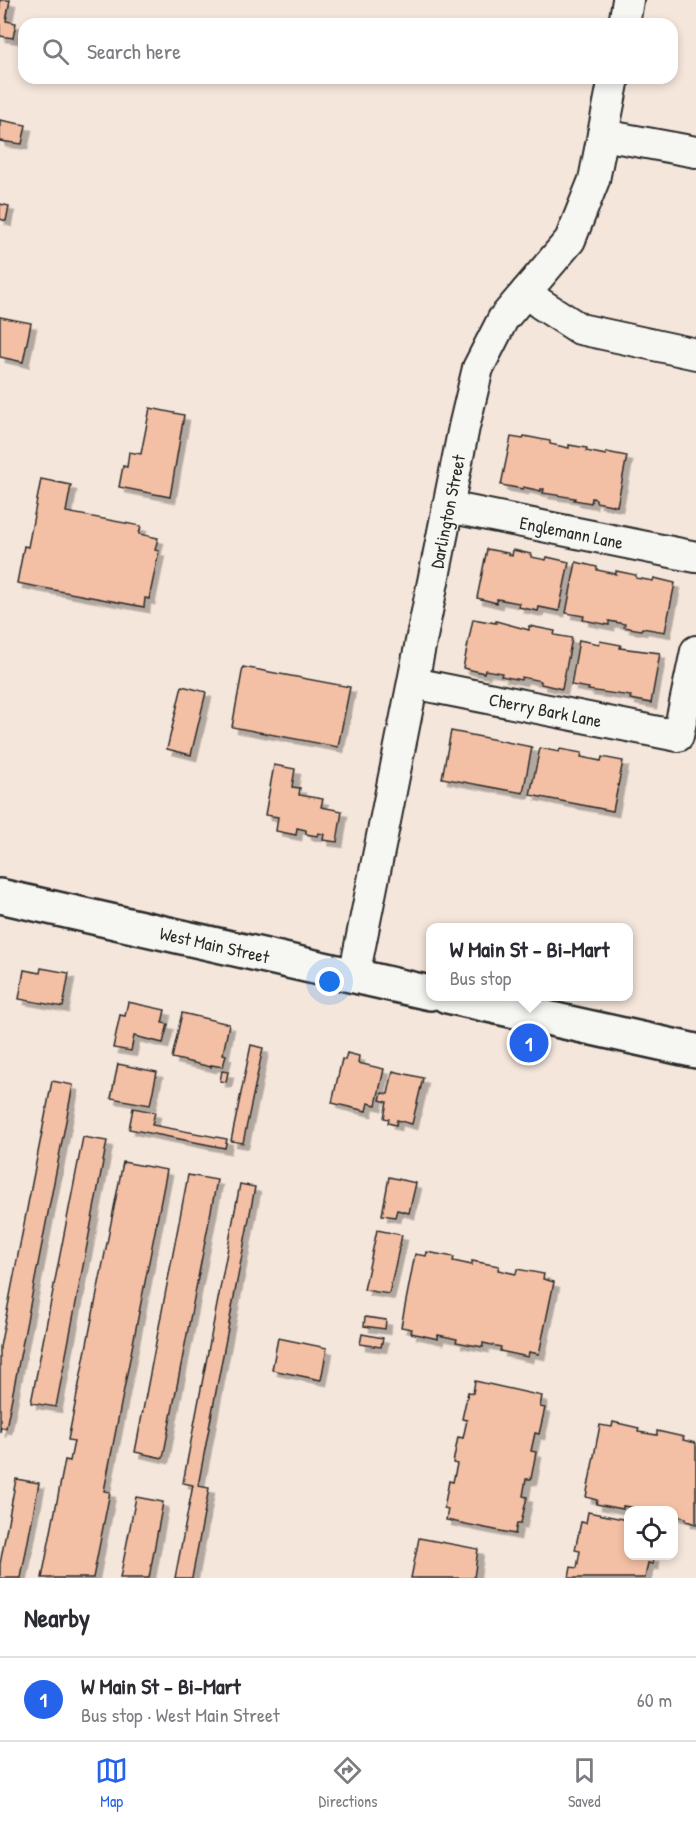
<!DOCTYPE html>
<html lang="en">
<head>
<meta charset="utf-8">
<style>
  body { margin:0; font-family:"Patrick Hand",sans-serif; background:#f7f7f7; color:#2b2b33 }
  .controls { position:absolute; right:18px; bottom:18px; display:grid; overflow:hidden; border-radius:12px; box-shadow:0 3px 9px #0003 }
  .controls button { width:54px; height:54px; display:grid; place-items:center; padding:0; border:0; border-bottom:2px solid #e1e1e2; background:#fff; color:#2b2b33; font:30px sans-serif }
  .you { position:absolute; left:330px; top:982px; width:21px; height:21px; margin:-15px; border:4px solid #fff; border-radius:50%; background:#1a73e8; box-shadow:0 0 0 9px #1a73e833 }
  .badge { display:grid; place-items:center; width:39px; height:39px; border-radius:50%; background:#2563eb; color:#fff; font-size:20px; font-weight:700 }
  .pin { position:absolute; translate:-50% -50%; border:3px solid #fff; box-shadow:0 2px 6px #0006 }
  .popup { position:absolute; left:426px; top:923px; width:207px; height:78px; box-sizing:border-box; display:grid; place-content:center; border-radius:12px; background:#fff; filter:drop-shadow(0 2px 4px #0005); font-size:20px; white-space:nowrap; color:#7c7c81 }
  .popup b { font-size:22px; color:#2b2b33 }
  .popup::after { content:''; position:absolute; left:50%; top:100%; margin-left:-12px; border:12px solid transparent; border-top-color:#fff }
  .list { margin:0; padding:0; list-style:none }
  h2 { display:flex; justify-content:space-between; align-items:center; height:78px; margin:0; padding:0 24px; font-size:26px }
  h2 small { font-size:20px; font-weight:400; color:#7c7c81 }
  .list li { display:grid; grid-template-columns:39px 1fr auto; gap:18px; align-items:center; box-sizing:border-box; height:84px; padding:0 24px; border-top:2px solid #e1e1e2 }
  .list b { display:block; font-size:22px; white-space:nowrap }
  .list p { margin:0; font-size:20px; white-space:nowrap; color:#7c7c81 }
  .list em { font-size:20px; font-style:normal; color:#7c7c81 }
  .icon { flex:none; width:33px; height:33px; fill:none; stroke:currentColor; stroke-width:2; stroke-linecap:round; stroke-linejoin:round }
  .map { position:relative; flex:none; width:696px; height:1578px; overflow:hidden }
  .search { position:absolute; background:#fff; box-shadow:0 3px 9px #0003; left:18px; right:18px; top:18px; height:66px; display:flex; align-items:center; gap:15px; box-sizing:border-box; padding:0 21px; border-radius:18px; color:#7c7c81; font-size:22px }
  .sheet { height:162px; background:#fff }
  nav { display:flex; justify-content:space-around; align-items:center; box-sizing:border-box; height:84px; border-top:2px solid #e1e1e2; background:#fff; font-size:16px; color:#7c7c81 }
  nav a { display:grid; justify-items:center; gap:3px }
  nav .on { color:#2563eb }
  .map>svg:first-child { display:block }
  .building { fill:#f4c0a5; stroke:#2b2b2b; stroke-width:1.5; filter:url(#shadow) }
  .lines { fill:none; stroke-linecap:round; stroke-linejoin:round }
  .minor-casing { stroke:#2b2b2b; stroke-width:34 }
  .major-casing { stroke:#2b2b2b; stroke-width:38 }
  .minor { stroke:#f6f6f2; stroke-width:30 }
  .major { stroke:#f6f6f2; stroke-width:33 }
  .labels { text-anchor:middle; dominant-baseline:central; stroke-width:5; stroke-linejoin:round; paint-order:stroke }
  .street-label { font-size:18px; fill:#2b2b2b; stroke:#f6f6f2 }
</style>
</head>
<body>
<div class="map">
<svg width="696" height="1578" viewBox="0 0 696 1578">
  <defs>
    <filter id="shadow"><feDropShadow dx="5.5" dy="5.5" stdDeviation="0" flood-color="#0004"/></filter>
  </defs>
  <rect width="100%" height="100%" fill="#f5e6db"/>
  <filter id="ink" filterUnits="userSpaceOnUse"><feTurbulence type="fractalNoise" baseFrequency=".0167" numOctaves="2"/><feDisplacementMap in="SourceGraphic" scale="12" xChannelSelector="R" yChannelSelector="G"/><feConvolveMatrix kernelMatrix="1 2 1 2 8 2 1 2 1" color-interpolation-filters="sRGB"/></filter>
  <g filter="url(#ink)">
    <!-- building -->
    <g class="building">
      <polygon points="0,0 10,0 6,21 16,23 13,38 0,36"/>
      <polygon points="0,120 26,125 22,144 0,141"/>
      <polygon points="0,204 9,206 6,221 0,219"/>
      <polygon points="0,317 31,323 23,362 0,357"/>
      <polygon points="150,408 184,415 170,497 119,487 123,466 127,467 129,452 141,454"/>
      <polygon points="524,436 550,441 550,444 569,448 569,445 587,448 586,451 606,455 606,452 627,456 617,506 596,502 596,499 592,498 591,503 574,500 575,498 543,493 544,489 541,489 541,491 523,487 523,489 501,485 511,437 523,439"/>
      <polygon points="41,479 71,485 66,512 141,526 139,534 158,538 155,550 159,551 149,599 145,598 144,607 17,583 24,546 28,547"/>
      <polygon points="487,549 508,553 508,554 512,556 513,550 531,554 531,557 546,560 547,557 569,562 559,611 539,607 538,611 518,607 519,603 497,599 497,603 477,598"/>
      <polygon points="576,562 597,567 597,570 616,574 616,571 636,575 636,578 653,581 654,578 675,583 665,632 642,628 641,630 624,627 625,624 609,621 609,625 583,620 584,616 566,613"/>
      <polygon points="473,619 496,623 496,621 529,630 529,626 555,631 554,635 572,638 562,689 541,684 541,681 522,677 521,680 501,676 502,673 485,670 484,673 463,668"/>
      <polygon points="579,640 599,644 600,641 621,645 620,648 660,653 651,703 630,699 631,696 588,690 589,688 571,685"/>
      <polygon points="243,667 350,687 338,747 232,727"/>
      <polygon points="182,686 206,692 191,755 167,749"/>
      <polygon points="451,731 532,747 523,793 442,778"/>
      <polygon points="540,748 559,752 560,749 582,753 581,757 601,761 602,757 623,761 613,811 530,795"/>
      <polygon points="274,765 295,769 292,787 300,788 299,795 323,799 321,807 342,811 337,842 323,840 324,834 318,833 317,836 306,834 306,830 297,828 296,835 276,831 278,817 265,815"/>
      <polygon points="41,968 69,973 63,1007 19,999 24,970 40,973"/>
      <polygon points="128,1002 165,1010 162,1023 168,1024 163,1043 134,1036 131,1051 113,1048 120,1015 125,1016"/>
      <polygon points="182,1013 229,1024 223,1054 226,1055 223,1067 211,1065 211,1067 172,1058"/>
      <polygon points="251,1045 263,1048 243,1143 231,1141"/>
      <polygon points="347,1053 359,1056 358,1063 384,1069 376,1105 368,1103 366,1111 332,1103 342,1059 345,1060"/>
      <polygon points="118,1064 157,1072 150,1105 111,1098"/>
      <polygon points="222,1071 228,1072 226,1082 220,1081"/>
      <polygon points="393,1071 423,1078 412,1124 397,1120 396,1125 388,1123 389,1119 384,1118 387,1102 380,1100 382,1093 388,1094"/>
      <polygon points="52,1081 73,1085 6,1428 1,1427 0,1432 0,1347"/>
      <polygon points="133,1108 155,1112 152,1125 227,1139 225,1148 129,1129"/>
      <polygon points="83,1137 107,1141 56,1407 31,1403"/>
      <polygon points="123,1162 167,1170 104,1491 110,1492 93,1578 42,1578 65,1460 70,1461 74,1441 68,1440"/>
      <polygon points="188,1175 217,1180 163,1458 135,1452"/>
      <polygon points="389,1177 416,1183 409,1213 397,1210 395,1217 382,1215"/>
      <polygon points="240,1184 255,1187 198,1486 209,1488 192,1578 175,1578 193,1485 183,1483"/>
      <polygon points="377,1230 402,1235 389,1294 364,1290"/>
      <polygon points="427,1252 454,1257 453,1261 472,1265 472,1261 499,1266 498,1270 516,1274 517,1269 544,1274 543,1279 554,1282 539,1354 529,1352 528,1357 500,1351 501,1347 483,1343 483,1347 456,1342 457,1339 438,1335 438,1339 411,1333 412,1329 401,1327 415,1254 426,1256"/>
      <polygon points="365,1317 386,1320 385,1329 364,1326"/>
      <polygon points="362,1334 383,1338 381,1347 360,1344"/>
      <polygon points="278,1338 327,1348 321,1380 272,1370"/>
      <polygon points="475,1381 542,1396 540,1407 545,1408 539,1434 535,1433 531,1451 536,1452 531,1479 526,1479 523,1496 527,1497 521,1523 517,1523 515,1534 446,1520 448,1509 444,1508 449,1481 453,1482 457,1464 453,1463 458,1437 463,1438 467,1420 462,1419 468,1392 473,1393"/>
      <polygon points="613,1422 639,1428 638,1432 657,1435 657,1431 684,1437 683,1440 696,1443 696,1524 686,1521 686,1518 674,1515 674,1510 642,1510 642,1509 623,1506 623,1509 596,1504 597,1500 586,1497 600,1425 612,1427"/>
      <polygon points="16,1479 39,1483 21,1578 0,1578 0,1564"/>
      <polygon points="136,1497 163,1502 149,1578 120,1578"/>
      <polygon points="588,1512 628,1520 628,1556 654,1556 653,1564 648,1563 645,1578 569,1578 571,1567 577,1568 580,1551 575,1550 581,1522 586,1523"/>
      <polygon points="419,1538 478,1549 474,1578 411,1578"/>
    </g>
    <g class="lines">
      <defs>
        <g id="minor">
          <polyline points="624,24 628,0"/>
          <polyline points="603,135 696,152"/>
          <polyline points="526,292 541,304 580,329 696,354"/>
          <path id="s1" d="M448 507 696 557"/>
          <path id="s2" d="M413 683 678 736 696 651"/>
          <path id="s3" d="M354 976 464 427 478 368 503 319 570 240 594 180 614 78"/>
        </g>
        <g id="major">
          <path id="s4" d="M0 896 430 993"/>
          <polyline points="447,996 696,1051"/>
        </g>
      </defs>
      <!-- minor casing -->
      <use href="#minor" class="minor-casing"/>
      <!-- major casing -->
      <use href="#major" class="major-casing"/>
      <!-- minor -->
      <use href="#minor" class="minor"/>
      <!-- major -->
      <use href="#major" class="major"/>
    </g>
  </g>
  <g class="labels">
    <!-- street labels -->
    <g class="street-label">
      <text stroke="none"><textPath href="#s3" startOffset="474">Darlington Street</textPath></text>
      <text stroke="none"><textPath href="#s1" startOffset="126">Englemann Lane</textPath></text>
      <text stroke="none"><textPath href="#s2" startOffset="135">Cherry Bark Lane</textPath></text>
      <text stroke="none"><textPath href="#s4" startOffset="220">West Main Street</textPath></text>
    </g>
  </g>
</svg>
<div class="controls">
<button><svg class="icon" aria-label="locate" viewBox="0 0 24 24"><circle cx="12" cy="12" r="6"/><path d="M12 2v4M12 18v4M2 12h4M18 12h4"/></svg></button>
</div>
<div class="you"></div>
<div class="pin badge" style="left:529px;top:1043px">1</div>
<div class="popup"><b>W Main St - Bi-Mart</b>Bus stop</div>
<div class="search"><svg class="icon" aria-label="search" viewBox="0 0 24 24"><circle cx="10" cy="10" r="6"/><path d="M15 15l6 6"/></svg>Search here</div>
</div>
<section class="sheet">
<h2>Nearby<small></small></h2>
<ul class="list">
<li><span class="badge">1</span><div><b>W Main St - Bi-Mart</b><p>Bus stop · West Main Street</p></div><em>60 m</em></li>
</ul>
</section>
<nav>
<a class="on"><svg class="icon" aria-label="map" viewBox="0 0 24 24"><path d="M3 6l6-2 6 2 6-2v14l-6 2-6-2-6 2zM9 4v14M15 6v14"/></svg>Map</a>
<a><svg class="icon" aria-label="directions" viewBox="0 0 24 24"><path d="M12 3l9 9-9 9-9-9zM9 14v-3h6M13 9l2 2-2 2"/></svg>Directions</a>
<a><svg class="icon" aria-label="saved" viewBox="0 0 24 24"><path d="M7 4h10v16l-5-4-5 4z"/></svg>Saved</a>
</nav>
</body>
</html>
